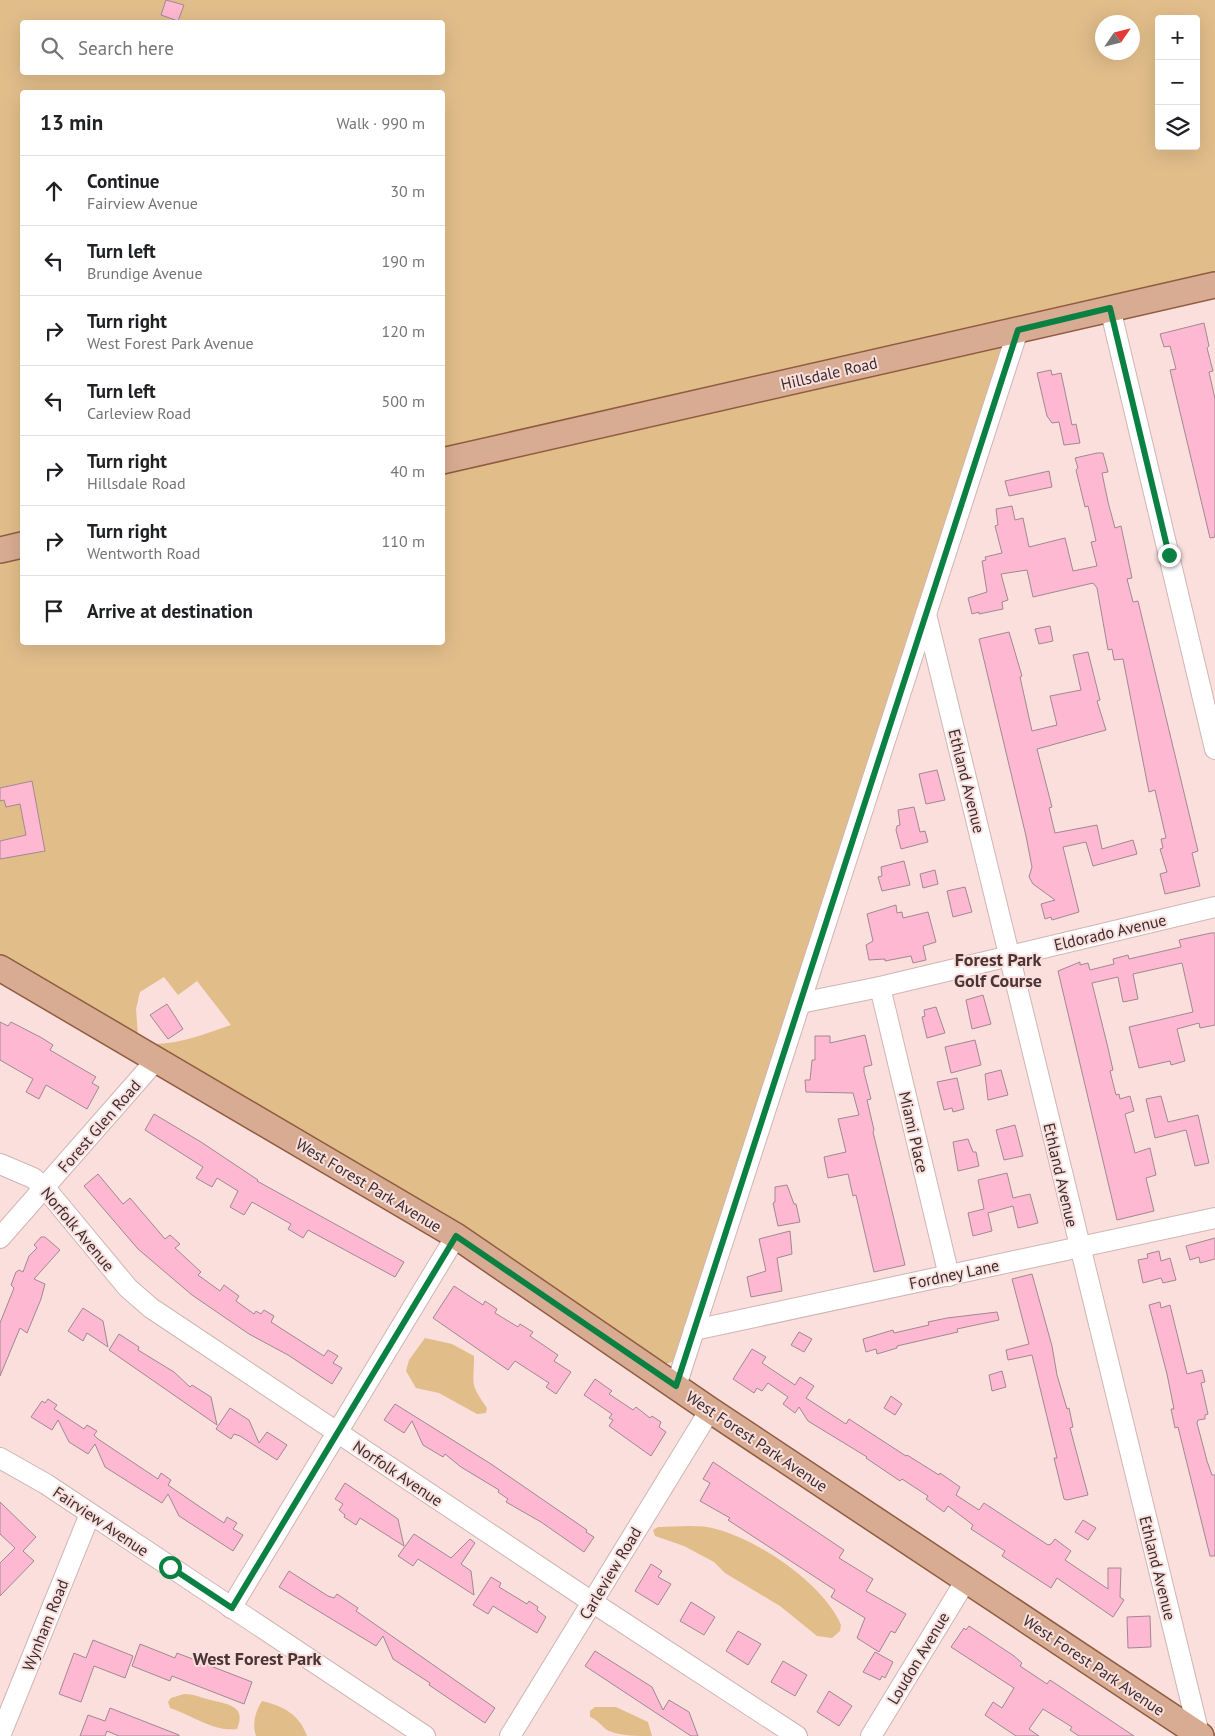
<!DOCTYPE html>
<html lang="en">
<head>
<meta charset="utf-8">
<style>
  body { margin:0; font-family:"PT Sans",sans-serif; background:#f6f6f6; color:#202124 }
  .controls { position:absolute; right:15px; top:15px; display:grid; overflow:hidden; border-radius:5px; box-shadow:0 5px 20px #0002 }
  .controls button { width:45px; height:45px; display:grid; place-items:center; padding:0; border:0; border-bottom:1px solid #e0e0e0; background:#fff; color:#202124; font:25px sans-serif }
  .compass { position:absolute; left:1095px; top:15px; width:45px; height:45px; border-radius:50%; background:#fff; box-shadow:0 5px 20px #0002; rotate:55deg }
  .stop { position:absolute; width:15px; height:15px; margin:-11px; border:4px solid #0b8043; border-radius:50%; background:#fff }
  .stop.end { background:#0b8043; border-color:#fff; box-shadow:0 1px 5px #0008 }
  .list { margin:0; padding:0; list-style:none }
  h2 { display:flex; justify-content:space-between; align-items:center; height:65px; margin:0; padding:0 20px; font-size:21px }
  h2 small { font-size:16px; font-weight:400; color:#757577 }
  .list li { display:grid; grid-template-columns:32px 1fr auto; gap:15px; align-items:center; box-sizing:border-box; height:70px; padding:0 20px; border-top:1px solid #e0e0e0 }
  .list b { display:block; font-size:19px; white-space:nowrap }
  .list p { margin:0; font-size:16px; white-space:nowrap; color:#757577 }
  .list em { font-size:16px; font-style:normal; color:#757577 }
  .icon { flex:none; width:28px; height:28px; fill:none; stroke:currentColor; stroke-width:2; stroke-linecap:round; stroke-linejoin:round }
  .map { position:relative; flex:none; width:1215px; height:1736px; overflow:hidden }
  .search { position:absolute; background:#fff; box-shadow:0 5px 20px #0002; left:20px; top:20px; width:425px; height:55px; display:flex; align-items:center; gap:12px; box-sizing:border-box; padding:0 18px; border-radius:5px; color:#757577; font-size:19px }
  .panel { position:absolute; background:#fff; box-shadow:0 5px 20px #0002; left:20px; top:90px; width:425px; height:555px; border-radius:5px }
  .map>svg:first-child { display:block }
  .green { fill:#e1bd8a; fill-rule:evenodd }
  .building { fill:#feb8d1; stroke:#a08991 }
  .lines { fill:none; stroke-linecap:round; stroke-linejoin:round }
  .minor-casing { stroke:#cfb5b3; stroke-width:22 }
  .major-casing { stroke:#8f5c40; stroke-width:28 }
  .minor { stroke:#fff; stroke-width:20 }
  .major { stroke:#d8ac92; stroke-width:25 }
  .route { stroke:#0b8043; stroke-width:6 }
  .labels { text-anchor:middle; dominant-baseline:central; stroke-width:4; stroke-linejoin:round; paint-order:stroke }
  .street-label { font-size:16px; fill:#392f2e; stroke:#fadfdd }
  .neighbourhood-label { font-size:18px; font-weight:bold; fill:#4a3534; stroke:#fadfdd }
</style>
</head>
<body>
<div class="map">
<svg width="1215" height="1736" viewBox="0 0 1215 1736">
  <rect width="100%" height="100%" fill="#fadfdd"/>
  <!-- green -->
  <g class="green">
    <path d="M0 0H1215V273L1016 319 677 1355C673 1362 670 1365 661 1363L150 1044C178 1045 205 1034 231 1025L197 981 178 995 164 977 140 992 136 1009 138 1036 0 956ZM1159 19H1196V146H1159ZM22 22H442V72H22ZM1102 22H1132V52H1102ZM22 92H442V642H22Z"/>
    <path d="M425 1338 452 1344 474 1356C474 1386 469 1382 487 1408L486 1413 477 1414 439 1393 416 1388 406 1371 409 1360Z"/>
    <path d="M658 1527C676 1527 698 1524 716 1529 758 1540 823 1583 841 1625L840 1631 832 1638 817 1636 780 1606 725 1573 714 1562 684 1546 655 1536 653 1530Z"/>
    <path d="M184 1694C194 1694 199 1697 207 1699 224 1704 248 1704 237 1729 214 1732 191 1715 170 1708L168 1702 171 1698Z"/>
    <path d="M262 1701C283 1706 299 1714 307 1736H256C252 1724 255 1712 262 1701Z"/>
    <path d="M595 1707H616L648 1722 652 1736C637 1736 622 1736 609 1731 601 1727 600 1721 590 1717V1711Z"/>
  </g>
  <!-- building -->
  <g class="building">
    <polygon points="166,0 184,5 178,21 161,15"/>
    <polygon points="1204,323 1209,346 1207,348 1213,371 1209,372 1215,399 1215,537 1210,538 1170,370 1176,369 1170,346 1164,347 1160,334"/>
    <polygon points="1051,370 1052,375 1061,373 1072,425 1076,424 1080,443 1064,445 1059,422 1052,423 1047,416 1037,373"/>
    <polygon points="1097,453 1103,453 1108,472 1102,473 1108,502 1115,528 1121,526 1132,578 1127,579 1133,602 1138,601 1198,851 1192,853 1200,886 1165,894 1160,874 1167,872 1160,849 1163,848 1161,839 1166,838 1155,790 1149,792 1123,659 1114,660 1112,649 1108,650 1097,588 1093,583 1033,597 1027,570 1001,574 1008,600 1002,602 1003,609 979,614 979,612 972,614 968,598 987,592 982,561 986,560 985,557 1002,553 995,526 998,525 996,509 1012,506 1015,520 1023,518 1029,547 1065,538 1073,571 1097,566 1091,542 1096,541 1088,506 1085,507 1076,470 1078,468 1075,458"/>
    <polygon points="1049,471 1052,487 1009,496 1005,481"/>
    <polygon points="1050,626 1053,641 1039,644 1035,629"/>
    <polygon points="1009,632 1022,676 1020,677 1032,731 1057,725 1050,696 1081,690 1073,655 1088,652 1100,700 1097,701 1106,730 1037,749 1052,807 1049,808 1055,833 1097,825 1102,849 1133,840 1137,854 1093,866 1086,842 1063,847 1079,912 1052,920 1051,917 1045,919 1041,904 1055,900 1033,884 1029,877 1032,867 1026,836 979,639"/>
    <polygon points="937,770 945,800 926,804 919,774"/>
    <polygon points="32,781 45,851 0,859 0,841 26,835 20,804 6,807 4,800 0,801 0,788"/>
    <polygon points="914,807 920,832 925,831 928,842 901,849 896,830 897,826 900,825 898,810"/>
    <polygon points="904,861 910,885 882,891 878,877 882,876 881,867"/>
    <polygon points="935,870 938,884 923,888 920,874"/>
    <polygon points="965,887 972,912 953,917 947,891"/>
    <polygon points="896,905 897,913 902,912 903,918 928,912 936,942 923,946 926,960 913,963 911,956 885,961 885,959 869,960 866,945 873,941 867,914"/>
    <polygon points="1211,933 1215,933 1215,1025 1200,1028 1199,1023 1177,1029 1185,1061 1171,1065 1170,1061 1139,1068 1129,1027 1193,1012 1182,963 1133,974 1138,999 1123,1002 1118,977 1092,983 1108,1048 1113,1070 1110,1071 1116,1095 1119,1094 1120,1099 1130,1096 1134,1111 1125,1114 1135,1153 1150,1148 1156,1175 1146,1178 1154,1211 1117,1220 1058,971 1080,962 1080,965 1088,963 1090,970 1114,964 1113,959 1128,955 1129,959 1181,947 1179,940"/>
    <polygon points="983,995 991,1024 972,1029 966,1000"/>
    <polygon points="167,1004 183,1029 168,1039 150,1015"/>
    <polygon points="936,1007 945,1033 927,1038 922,1017 925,1016 924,1010"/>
    <polygon points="0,1022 8,1026 11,1022 42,1038 53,1045 50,1050 96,1077 92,1083 99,1087 87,1109 46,1085 39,1099 26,1092 33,1079 0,1060"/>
    <polygon points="865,1035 872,1065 864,1067 864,1072 871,1099 867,1100 874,1130 873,1132 905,1265 874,1272 856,1195 853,1196 848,1174 828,1178 824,1157 846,1152 838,1119 859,1115 853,1093 806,1092 805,1080 810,1080 812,1060 815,1060 815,1036 830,1036 830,1043"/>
    <polygon points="975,1040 981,1065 951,1073 945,1047"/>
    <polygon points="1001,1070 1008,1095 988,1100 985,1074"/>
    <polygon points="957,1078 964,1109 953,1112 952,1108 944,1110 937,1082"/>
    <polygon points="1161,1096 1168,1122 1198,1115 1209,1163 1195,1166 1186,1130 1155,1138 1146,1099"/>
    <polygon points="154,1114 201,1142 258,1180 257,1181 404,1262 395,1277 308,1230 303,1238 288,1229 291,1224 252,1202 244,1215 230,1207 238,1191 217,1178 212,1187 196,1178 203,1167 145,1130"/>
    <polygon points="1015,1125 1023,1156 1004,1160 996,1130"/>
    <polygon points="968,1139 973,1152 976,1152 979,1166 958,1171 953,1142"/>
    <polygon points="1007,1173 1013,1198 1030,1194 1038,1223 1018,1228 1013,1206 988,1213 992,1231 973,1236 968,1213 984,1209 978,1180"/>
    <polygon points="98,1174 123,1204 130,1198 165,1239 170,1235 180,1244 175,1248 201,1272 198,1275 220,1291 224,1285 239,1296 236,1301 254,1314 256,1311 261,1314 264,1310 274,1316 271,1322 324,1356 328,1350 338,1356 333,1363 342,1368 332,1384 288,1355 249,1334 192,1295 138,1249 84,1186"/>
    <polygon points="787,1185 794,1204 796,1204 800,1222 778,1226 773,1203 775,1202 775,1187"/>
    <polygon points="790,1231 792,1254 777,1258 782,1291 751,1297 747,1277 766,1271 759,1239"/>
    <polygon points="41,1237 45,1237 60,1250 34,1279 45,1284 41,1299 27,1333 20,1328 0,1376 0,1323 14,1288 11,1285 16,1272 19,1270 23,1272 29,1256 37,1248 34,1245"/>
    <polygon points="1215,1238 1215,1259 1200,1263 1199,1257 1190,1260 1186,1246"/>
    <polygon points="1159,1251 1161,1261 1170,1258 1176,1280 1163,1283 1161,1278 1143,1283 1138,1260 1148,1258 1147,1254"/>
    <polygon points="1032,1274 1052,1346 1057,1375 1067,1409 1069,1408 1073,1427 1070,1428 1088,1495 1067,1500 1064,1499 1054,1458 1057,1458 1032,1355 1008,1360 1006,1350 1029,1344 1012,1279"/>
    <polygon points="454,1286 483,1305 485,1301 497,1309 495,1313 518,1327 520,1324 533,1332 530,1336 558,1355 554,1361 571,1372 556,1394 546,1387 549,1383 515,1361 508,1370 433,1318"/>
    <polygon points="1160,1302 1161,1308 1170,1305 1187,1374 1202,1370 1205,1382 1201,1383 1208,1414 1205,1415 1205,1419 1198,1420 1197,1423 1207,1461 1212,1475 1215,1475 1215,1556 1210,1556 1178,1427 1175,1428 1171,1409 1174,1409 1167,1374 1149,1305"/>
    <polygon points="83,1308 103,1321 108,1347 87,1333 83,1341 68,1331"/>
    <polygon points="997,1312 999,1320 957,1329 958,1332 897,1346 897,1348 877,1354 876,1349 866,1352 863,1339 893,1330 894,1333 929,1325 928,1322 947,1318"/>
    <polygon points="799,1332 812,1339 804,1352 791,1345"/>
    <polygon points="119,1334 139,1347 138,1350 174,1372 190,1387 192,1385 211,1397 217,1425 109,1350"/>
    <polygon points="752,1349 766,1357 762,1363 795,1385 800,1377 814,1386 806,1398 846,1424 849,1419 906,1456 907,1455 939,1475 940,1473 960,1487 956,1495 979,1510 984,1503 1048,1545 1051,1544 1055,1539 1071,1551 1065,1560 1108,1589 1108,1568 1121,1568 1120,1597 1124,1600 1113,1617 1057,1578 1051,1588 1002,1556 1005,1551 971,1529 973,1525 948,1506 944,1512 926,1499 928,1496 902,1479 900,1481 866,1458 867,1457 808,1421 799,1407 795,1413 783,1404 788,1397 768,1383 762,1391 757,1388 754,1393 733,1379"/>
    <polygon points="1002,1371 1006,1387 992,1391 989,1375"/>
    <polygon points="595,1379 612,1391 609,1394 633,1410 636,1407 650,1418 652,1416 661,1422 659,1427 666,1432 651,1456 609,1426 613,1420 609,1418 612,1414 584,1395"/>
    <polygon points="891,1396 902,1404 895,1415 884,1408"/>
    <polygon points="48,1399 57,1405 54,1409 84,1429 87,1425 97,1431 94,1435 98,1439 158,1479 161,1473 171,1480 168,1485 203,1509 224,1523 227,1517 237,1523 233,1529 243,1535 233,1551 179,1516 168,1494 162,1503 105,1467 95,1444 88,1454 69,1442 58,1420 52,1430 31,1417 42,1401 45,1403"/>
    <polygon points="395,1404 491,1464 587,1530 586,1532 594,1537 584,1552 541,1522 506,1502 508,1499 498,1492 499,1490 461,1467 445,1454 443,1457 423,1445 412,1421 404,1433 384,1420"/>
    <polygon points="230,1408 249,1420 259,1443 267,1432 287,1445 277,1460 240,1436 234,1434 231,1439 216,1429"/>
    <polygon points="713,1462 844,1550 839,1558 873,1579 866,1591 906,1614 895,1633 891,1631 879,1652 857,1638 865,1618 831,1597 835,1590 728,1520 730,1518 700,1501 710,1483 703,1479"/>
    <polygon points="345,1483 398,1519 404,1546 360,1518 356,1525 344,1517 345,1515 339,1510 343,1504 335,1499"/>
    <polygon points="0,1502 36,1537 23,1551 34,1561 0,1596 0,1563 15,1548 0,1534"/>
    <polygon points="1083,1520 1096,1528 1088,1540 1075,1532"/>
    <polygon points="414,1534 451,1558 470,1539 475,1543 461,1564 471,1571 474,1595 418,1559 413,1566 398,1556"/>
    <polygon points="651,1564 662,1571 658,1577 671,1584 658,1605 635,1591"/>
    <polygon points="289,1571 328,1596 334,1598 337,1594 358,1608 356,1611 495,1708 485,1723 429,1685 430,1683 393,1659 383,1636 376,1646 279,1587"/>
    <polygon points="491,1577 501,1583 499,1587 527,1604 529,1601 538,1607 537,1610 546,1617 537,1633 493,1606 488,1614 473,1605"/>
    <polygon points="691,1602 715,1617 704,1635 680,1621"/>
    <polygon points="1150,1616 1151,1647 1128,1648 1127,1617"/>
    <polygon points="969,1626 1014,1656 1022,1663 1020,1666 1047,1684 1050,1680 1134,1736 1079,1736 1070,1730 1072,1727 1043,1709 1029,1729 1039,1736 1016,1736 998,1724 985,1715 993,1702 1002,1708 1014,1688 951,1647 964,1628 966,1630"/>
    <polygon points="738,1631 761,1644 748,1665 726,1651"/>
    <polygon points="93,1640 133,1656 125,1678 94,1666 81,1702 59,1694 74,1653 86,1658"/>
    <polygon points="140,1644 175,1658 177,1653 252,1682 244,1704 172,1676 170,1681 132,1666"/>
    <polygon points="595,1651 652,1687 663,1710 669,1700 689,1712 698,1736 691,1736 585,1666"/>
    <polygon points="875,1652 893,1662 885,1678 882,1676 880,1680 863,1672"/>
    <polygon points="783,1661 807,1675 795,1696 771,1682"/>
    <polygon points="829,1691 852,1706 839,1726 817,1712"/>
    <polygon points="110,1708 179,1735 179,1736 119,1736 107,1731 105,1736 80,1736 88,1715 105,1721"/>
  </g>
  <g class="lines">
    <defs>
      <g id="minor">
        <polyline points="1110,308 1215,749"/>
        <polyline points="926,614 1199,1734"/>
        <polyline points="880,987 949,1276"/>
        <polyline points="800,1003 880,987 1215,907"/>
        <polyline points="0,1164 33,1178 45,1188 128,1288 151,1308 592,1602 797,1736"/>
        <polyline points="0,1238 157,1059"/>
        <polyline points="694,1330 1215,1218"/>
        <polyline points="676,1386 1018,330"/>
        <polyline points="0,1458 46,1484 425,1736"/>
        <polyline points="231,1608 456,1236"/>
        <polyline points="0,1736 90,1514"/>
        <polyline points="510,1736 710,1410"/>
        <polyline points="871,1736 966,1580"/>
      </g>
      <g id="major">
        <polyline points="442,461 1215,285"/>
        <polyline points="0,550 22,545"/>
        <polyline points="0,968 456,1236 710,1410 1201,1736"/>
      </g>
    </defs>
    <!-- minor casing -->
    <use href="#minor" class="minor-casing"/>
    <!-- major casing -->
    <use href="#major" class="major-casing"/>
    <!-- minor -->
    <use href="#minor" class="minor"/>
    <!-- major -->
    <use href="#major" class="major"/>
  </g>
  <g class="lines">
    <!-- route -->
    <polyline class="route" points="170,1567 232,1608 456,1236 676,1386 1018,330 1110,308 1169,555"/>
  </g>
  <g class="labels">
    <!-- street labels -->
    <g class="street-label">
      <text transform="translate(829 373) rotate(-13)">Hillsdale Road</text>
      <text transform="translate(967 781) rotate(76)">Ethland Avenue</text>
      <text transform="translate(1110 932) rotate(-13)">Eldorado Avenue</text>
      <text transform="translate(99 1126) rotate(-49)">Forest Glen Road</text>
      <text transform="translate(914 1132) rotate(77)">Miami Place</text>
      <text transform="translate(1061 1175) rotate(77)">Ethland Avenue</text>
      <text transform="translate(369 1185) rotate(31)">West Forest Park Avenue</text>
      <text transform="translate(78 1229) rotate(50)">Norfolk Avenue</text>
      <text transform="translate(954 1274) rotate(-12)">Fordney Lane</text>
      <text transform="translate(757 1441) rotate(34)">West Forest Park Avenue</text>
      <text transform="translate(398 1473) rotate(34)">Norfolk Avenue</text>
      <text transform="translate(101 1521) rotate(34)">Fairview Avenue</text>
      <text transform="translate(1158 1568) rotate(76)">Ethland Avenue</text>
      <text transform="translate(610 1573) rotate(-59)">Carleview Road</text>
      <text transform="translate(45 1625) rotate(-68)">Wynham Road</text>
      <text transform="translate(918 1658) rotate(-59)">Loudon Avenue</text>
      <text transform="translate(1094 1665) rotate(34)">West Forest Park Avenue</text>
    </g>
    <!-- neighbourhood labels -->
    <g class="neighbourhood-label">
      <text x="998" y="959">Forest Park<tspan x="998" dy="21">Golf Course</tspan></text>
      <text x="257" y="1658">West Forest Park</text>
    </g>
  </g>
</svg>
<div class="controls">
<button>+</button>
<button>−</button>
<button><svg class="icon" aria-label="layers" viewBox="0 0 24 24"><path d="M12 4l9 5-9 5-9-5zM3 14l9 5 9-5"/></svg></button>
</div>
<svg class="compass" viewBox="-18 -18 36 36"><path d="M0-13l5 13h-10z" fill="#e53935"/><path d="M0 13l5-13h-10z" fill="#757577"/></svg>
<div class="stop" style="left:170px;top:1567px"></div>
<div class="stop end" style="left:1169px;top:555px"></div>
<div class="search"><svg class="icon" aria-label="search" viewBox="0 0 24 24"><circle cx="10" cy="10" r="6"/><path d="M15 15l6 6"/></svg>Search here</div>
<section class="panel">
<h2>13 min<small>Walk · 990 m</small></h2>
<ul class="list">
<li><svg class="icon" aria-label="ahead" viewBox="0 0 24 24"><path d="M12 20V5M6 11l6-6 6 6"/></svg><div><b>Continue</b><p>Fairview Avenue</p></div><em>30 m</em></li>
<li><svg class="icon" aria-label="left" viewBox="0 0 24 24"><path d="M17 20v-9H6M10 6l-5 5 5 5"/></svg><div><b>Turn left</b><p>Brundige Avenue</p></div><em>190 m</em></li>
<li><svg class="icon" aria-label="right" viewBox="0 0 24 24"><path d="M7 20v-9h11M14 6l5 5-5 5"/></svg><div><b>Turn right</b><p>West Forest Park Avenue</p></div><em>120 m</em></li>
<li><svg class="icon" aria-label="left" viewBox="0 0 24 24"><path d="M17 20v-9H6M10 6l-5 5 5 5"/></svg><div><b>Turn left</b><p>Carleview Road</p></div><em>500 m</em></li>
<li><svg class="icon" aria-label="right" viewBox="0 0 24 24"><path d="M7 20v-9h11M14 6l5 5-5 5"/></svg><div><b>Turn right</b><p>Hillsdale Road</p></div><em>40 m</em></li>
<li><svg class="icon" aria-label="right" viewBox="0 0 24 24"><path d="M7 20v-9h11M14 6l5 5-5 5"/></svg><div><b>Turn right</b><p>Wentworth Road</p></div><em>110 m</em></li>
<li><svg class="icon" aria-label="arrive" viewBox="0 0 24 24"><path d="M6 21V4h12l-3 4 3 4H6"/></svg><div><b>Arrive at destination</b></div></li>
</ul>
</section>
</div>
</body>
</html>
